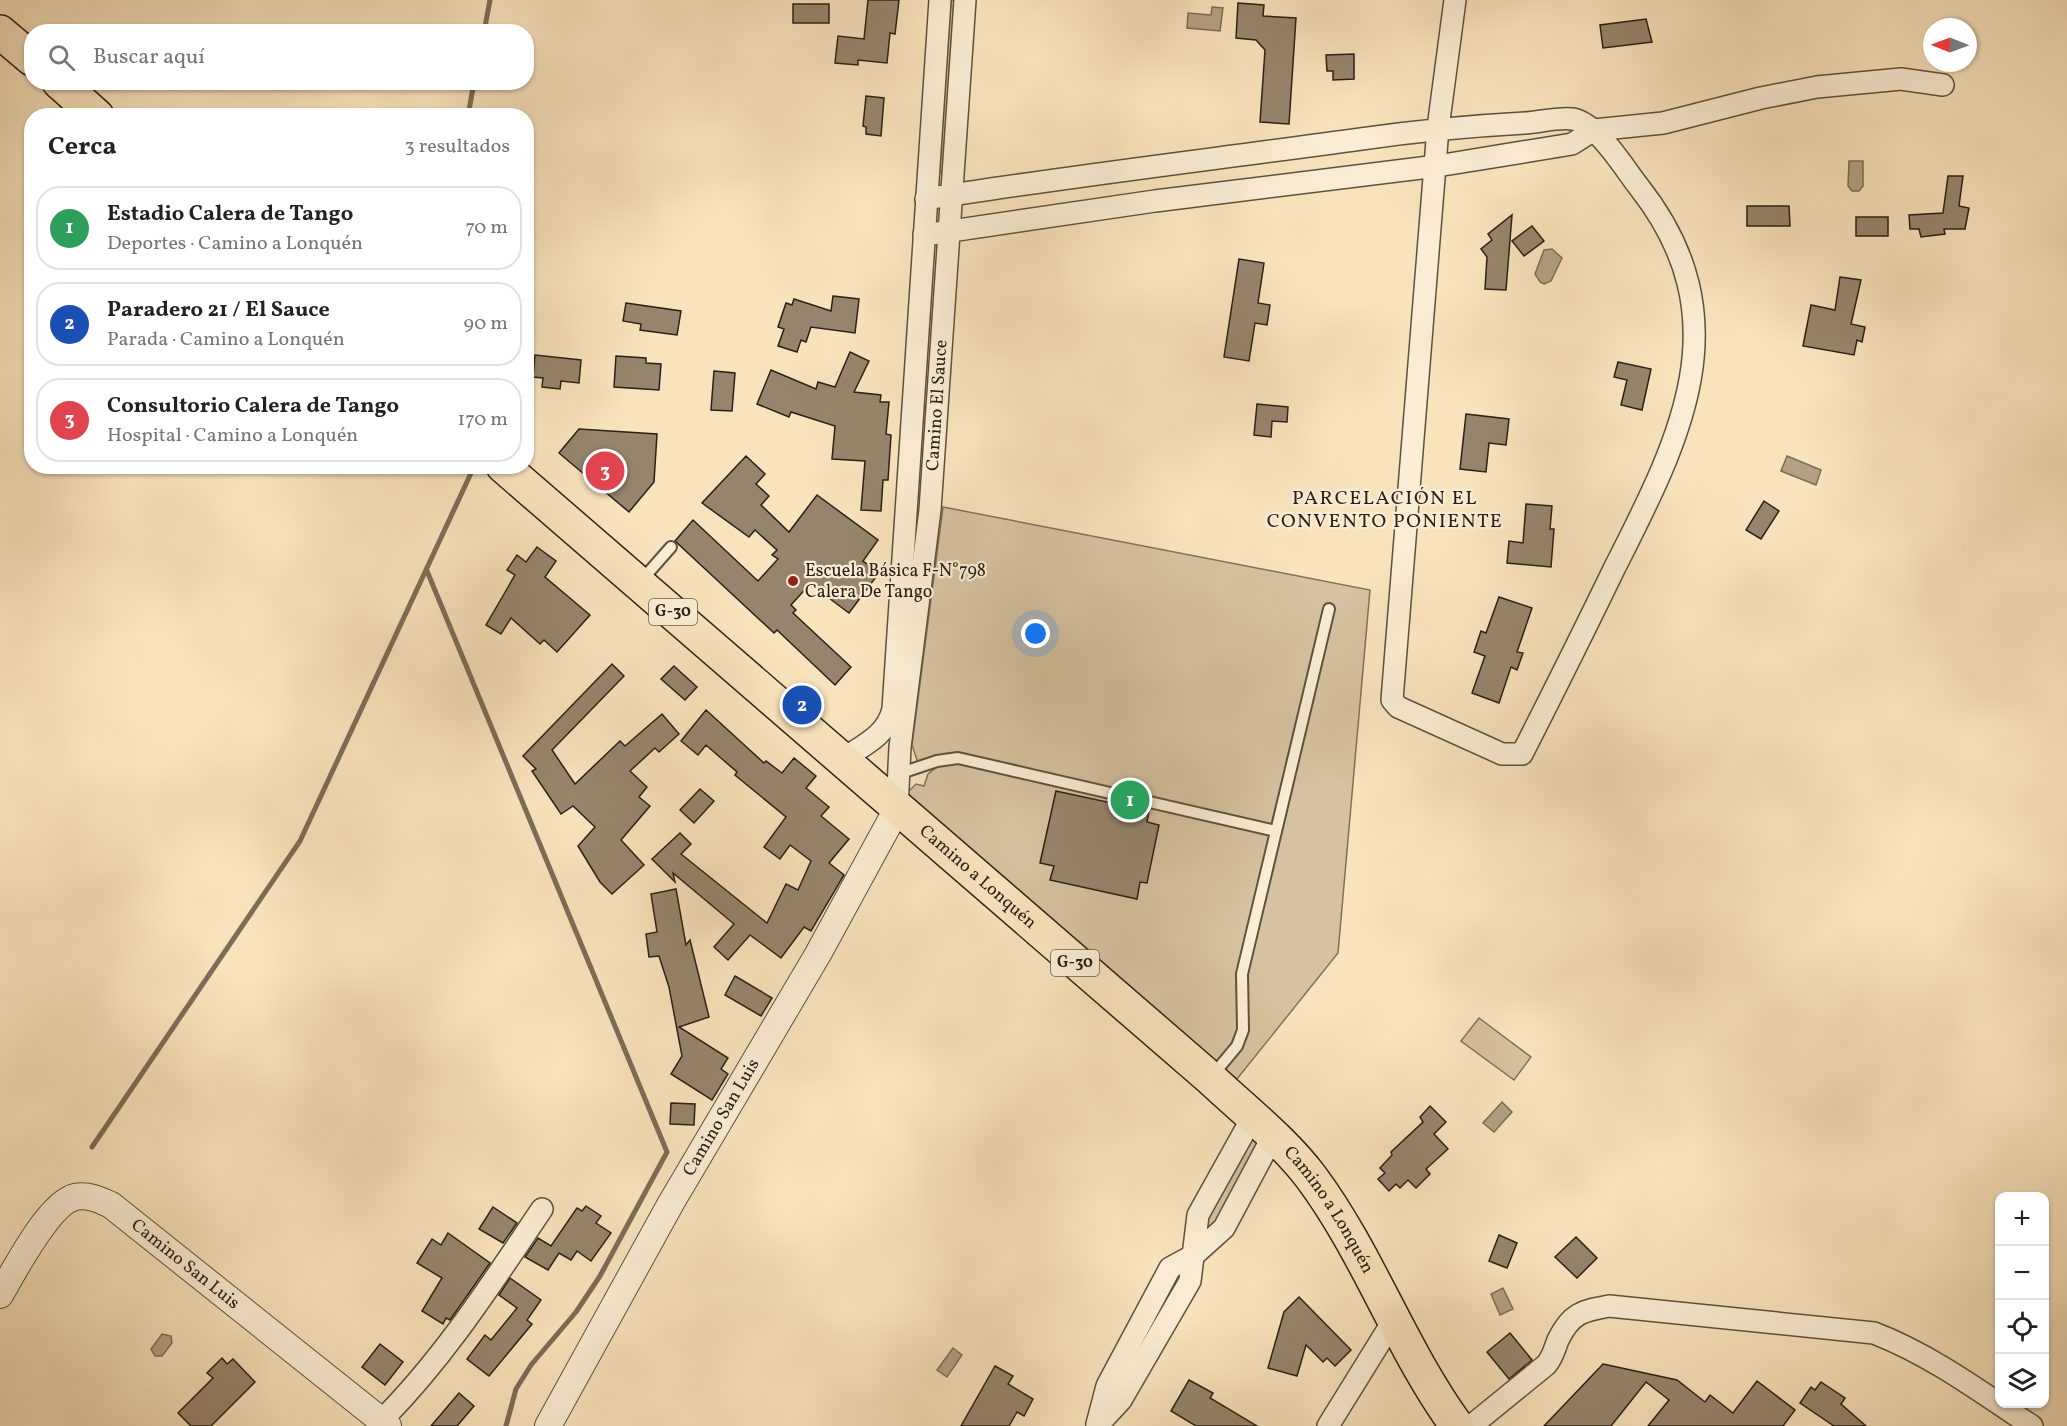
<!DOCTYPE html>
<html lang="es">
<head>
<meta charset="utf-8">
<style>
  body { margin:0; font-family:Vollkorn,serif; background:#f2f2f2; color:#222 }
  .controls { position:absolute; right:18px; bottom:18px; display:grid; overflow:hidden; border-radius:12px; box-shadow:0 2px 4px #0004 }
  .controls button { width:54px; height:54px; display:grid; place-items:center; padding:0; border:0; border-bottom:2px solid #e0e0e0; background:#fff; color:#222; font:30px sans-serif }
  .compass { position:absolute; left:1923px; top:18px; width:54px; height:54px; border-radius:50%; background:#fff; box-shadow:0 2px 4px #0004; rotate:271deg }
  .you { position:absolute; left:1036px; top:634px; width:21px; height:21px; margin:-15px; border:4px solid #fff; border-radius:50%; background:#1a73e8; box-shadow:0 0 0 9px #1a73e833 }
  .badge { display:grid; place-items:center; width:39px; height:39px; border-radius:50%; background:#db2777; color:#fff; font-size:20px; font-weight:700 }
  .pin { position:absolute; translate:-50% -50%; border:3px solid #fff; box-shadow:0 2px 6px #0006 }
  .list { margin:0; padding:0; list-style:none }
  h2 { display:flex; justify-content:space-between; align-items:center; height:78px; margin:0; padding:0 24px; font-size:26px }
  h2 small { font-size:20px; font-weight:400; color:#767676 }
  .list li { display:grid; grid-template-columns:39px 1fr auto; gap:18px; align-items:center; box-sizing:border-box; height:84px; margin:0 12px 12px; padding:0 12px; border:2px solid #e0e0e0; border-radius:24px }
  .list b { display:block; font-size:22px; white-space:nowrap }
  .list p { margin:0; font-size:20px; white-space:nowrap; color:#767676 }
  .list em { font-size:20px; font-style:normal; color:#767676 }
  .icon { flex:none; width:33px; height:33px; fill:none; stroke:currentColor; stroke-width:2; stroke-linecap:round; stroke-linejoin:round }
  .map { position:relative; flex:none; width:2067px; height:1426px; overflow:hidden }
  .search { position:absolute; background:#fff; box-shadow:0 2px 4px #0004; left:24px; top:24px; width:510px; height:66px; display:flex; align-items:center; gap:15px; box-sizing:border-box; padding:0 21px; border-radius:24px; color:#767676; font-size:22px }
  .panel { position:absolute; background:#fff; box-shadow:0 2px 4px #0004; left:24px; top:108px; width:510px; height:366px; border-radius:24px }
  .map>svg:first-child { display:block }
  .green { fill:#d6c2a0; stroke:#80715a; stroke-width:1.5 }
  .water { fill:#b3a184; stroke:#7c6d57; stroke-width:1.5 }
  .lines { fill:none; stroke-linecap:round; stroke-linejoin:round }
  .stream { stroke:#7c6d57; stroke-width:5 }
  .building { fill:#96856c; stroke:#2a2014; stroke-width:1.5 }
  .service-casing { stroke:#5e513e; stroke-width:14 }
  .minor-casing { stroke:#5e513e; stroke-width:24 }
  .tertiary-casing { stroke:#5e513e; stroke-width:28 }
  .primary-casing { stroke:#2a2014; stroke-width:36 }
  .service { stroke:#fbedd4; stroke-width:10 }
  .minor { stroke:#fbedd4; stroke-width:21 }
  .tertiary { stroke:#fbedd4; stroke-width:26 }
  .primary { stroke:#f9e3bd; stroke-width:33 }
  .poi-dot { fill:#8f2418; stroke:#fbedd4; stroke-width:2 }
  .labels { text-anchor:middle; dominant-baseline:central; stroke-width:4.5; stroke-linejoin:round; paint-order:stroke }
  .shield { fill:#fbedd4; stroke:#695e4e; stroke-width:1.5 }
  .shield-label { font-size:16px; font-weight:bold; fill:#2a2014 }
  .street-label { font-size:18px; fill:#2a2014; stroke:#fbedd4 }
  .poi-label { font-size:18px; fill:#2a2014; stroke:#fbedd4; text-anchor:start }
  .neighbourhood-label { font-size:20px; letter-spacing:1.5px; fill:#2a2014; stroke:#fbedd4 }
</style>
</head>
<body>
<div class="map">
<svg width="2067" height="1426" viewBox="0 0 2067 1426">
  <rect width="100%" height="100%" fill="#f9e3bd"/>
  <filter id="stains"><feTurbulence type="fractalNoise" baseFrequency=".00333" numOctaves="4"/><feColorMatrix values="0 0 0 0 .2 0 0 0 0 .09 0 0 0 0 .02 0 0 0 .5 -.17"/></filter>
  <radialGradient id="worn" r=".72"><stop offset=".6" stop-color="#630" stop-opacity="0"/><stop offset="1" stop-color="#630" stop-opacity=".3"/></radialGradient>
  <!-- green -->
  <g class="green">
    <polygon points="951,0 960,0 948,173 938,172"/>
    <polygon points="943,507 1370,590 1338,953 1233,1084 906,794 916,784 924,786 928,774 938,766 936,755 918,763 912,745"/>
    <polygon points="1479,1018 1531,1057 1514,1080 1461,1041"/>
    <polygon points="1248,1137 1263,1146 1218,1224 1199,1243 1202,1216"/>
  </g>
  <!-- water -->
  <g class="water">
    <polygon points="1212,7 1223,8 1220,31 1187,28 1188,13 1211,15"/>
    <polygon points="1849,161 1863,161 1863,186 1859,191 1852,191 1848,186"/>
    <polygon points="1552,249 1562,258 1551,281 1544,284 1540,282 1535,274 1544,250"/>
    <polygon points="1787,456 1821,470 1816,485 1781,471"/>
    <polygon points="1502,1102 1512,1112 1494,1132 1483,1123"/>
    <polygon points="1503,1288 1513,1309 1500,1315 1491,1294"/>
    <polygon points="162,1334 171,1336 172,1343 162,1356 155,1356 151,1349"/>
    <polygon points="953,1348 962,1355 947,1377 937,1370"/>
  </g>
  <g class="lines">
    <!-- stream -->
    <g class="stream">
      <polyline points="484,32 490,0"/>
      <polyline points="468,116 474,82"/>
      <polyline points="427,571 667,1152 600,1276 576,1312 531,1365 516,1389 506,1426"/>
      <polyline points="92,1147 300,841 472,471"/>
    </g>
  </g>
  <!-- building -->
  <g class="building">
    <polygon points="868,0 899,0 895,34 890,33 887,63 858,60 858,65 835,63 838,36 864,39"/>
    <polygon points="1238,3 1264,5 1263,16 1296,18 1289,124 1260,122 1265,50 1256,40 1236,38"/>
    <rect x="793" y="4" width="36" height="19"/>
    <polygon points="1646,19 1652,42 1603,48 1600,25"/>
    <polygon points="1354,54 1354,79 1333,80 1333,71 1327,71 1326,55"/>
    <polygon points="866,96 884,98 881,136 866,134 866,127 863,126"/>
    <polygon points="1948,176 1963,176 1959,206 1969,208 1965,229 1944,229 1945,234 1921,237 1919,229 1910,229 1909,215 1943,213"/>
    <polygon points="1747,206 1789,206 1790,226 1747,226"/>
    <polygon points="1512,215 1506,290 1485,289 1487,257 1481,249 1492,240 1488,234"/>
    <rect x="1856" y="217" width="32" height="19"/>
    <polygon points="1532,226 1544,241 1524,256 1512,241"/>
    <polygon points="1239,259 1264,263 1258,303 1270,305 1267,325 1255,323 1249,361 1224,357"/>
    <polygon points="1840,277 1861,280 1851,324 1865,327 1862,342 1857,340 1854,355 1803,346 1811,305 1835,310"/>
    <polygon points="833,296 859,299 855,333 811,327 806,342 801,340 797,352 778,346 784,329 778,327 786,303 792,305 794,299 831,311"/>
    <polygon points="626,303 681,311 677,335 640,330 641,324 623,321"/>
    <polygon points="850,352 869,361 854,392 881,395 880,402 889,402 886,434 891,435 888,480 883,480 881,511 861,510 865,461 832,459 835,426 791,412 789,417 757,404 771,370 816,389 818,382 835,387"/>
    <polygon points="535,355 581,360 579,383 561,381 560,389 542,387 543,378 533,377"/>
    <polygon points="616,356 646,358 646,363 661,364 659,390 614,387"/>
    <polygon points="1618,362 1651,369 1642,410 1621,405 1627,380 1614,377"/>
    <polygon points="714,371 735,373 732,411 711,410"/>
    <polygon points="1257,404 1288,407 1287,422 1272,421 1271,437 1254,435"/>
    <polygon points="1466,414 1509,419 1506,445 1489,443 1486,472 1460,469"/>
    <polygon points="579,429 657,434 654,482 629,512 559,453"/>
    <polygon points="746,456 765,474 756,484 769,496 761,505 789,532 817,495 878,540 863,561 879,573 849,613 810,584 791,605 796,610 793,613 851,667 835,685 777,630 774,633 675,541 693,520 758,581 778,559 772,555 777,550 755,530 749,537 702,503"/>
    <polygon points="1764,501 1779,511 1761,539 1746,530"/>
    <polygon points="1526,504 1552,506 1550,529 1554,529 1551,567 1507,563 1509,541 1523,543"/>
    <polygon points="537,547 556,561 545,577 590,615 557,652 544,640 540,644 511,618 501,634 486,625 515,575 507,570 517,555 526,562"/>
    <polygon points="1499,597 1532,608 1517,652 1523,653 1517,670 1511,667 1499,703 1472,693 1485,656 1474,652 1481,631 1486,633"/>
    <polygon points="612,664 624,676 552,750 575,784 620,741 625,746 662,714 679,734 659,752 655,748 630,771 647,787 639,797 650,806 621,840 644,865 612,894 600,882 578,846 595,827 573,806 561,814 532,771 536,769 523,756"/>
    <polygon points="674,666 697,687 685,700 661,679"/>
    <polygon points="706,710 764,763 766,761 782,773 794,758 816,776 806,788 829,807 821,816 849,839 829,863 844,875 811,931 804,927 781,958 750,935 728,960 714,947 734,924 673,873 675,882 652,859 680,833 691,844 681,854 767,923 786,884 798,890 811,861 790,845 780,859 764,847 786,817 735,775 737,772 706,745 698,755 681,741"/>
    <polygon points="700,789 714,801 694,823 680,810"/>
    <polygon points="1056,791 1149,811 1147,822 1159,825 1147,883 1140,882 1137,899 1050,880 1054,866 1040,863"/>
    <polygon points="676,889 686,945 690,940 709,1017 679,1027 728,1058 721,1069 728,1074 712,1100 671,1074 682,1056 669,987 659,956 649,957 646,934 657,932 651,894"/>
    <polygon points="735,976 772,998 761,1016 725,995"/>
    <polygon points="671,1103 695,1104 694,1125 670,1124"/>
    <polygon points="1430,1106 1446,1122 1434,1134 1448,1149 1426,1169 1430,1174 1416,1188 1408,1180 1400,1188 1396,1184 1389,1191 1378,1179 1385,1173 1380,1168 1392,1155 1391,1152 1423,1122 1420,1117"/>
    <polygon points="586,1206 601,1216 596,1223 611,1233 591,1261 577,1251 571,1260 559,1253 548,1270 525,1257 538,1238 551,1246 577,1208 582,1211"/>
    <polygon points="493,1207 517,1223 503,1243 479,1229"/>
    <polygon points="448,1233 490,1263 450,1320 446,1318 443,1324 422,1311 442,1278 417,1263 432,1239 441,1245"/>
    <polygon points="1499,1235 1517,1243 1507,1268 1489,1261"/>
    <polygon points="1576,1237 1597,1258 1577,1278 1555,1257"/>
    <polygon points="510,1278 541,1300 527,1320 532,1324 489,1376 467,1359 485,1335 491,1340 517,1308 499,1295"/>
    <polygon points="1299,1297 1351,1350 1335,1366 1327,1358 1323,1362 1306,1345 1297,1376 1268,1368 1284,1312"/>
    <polygon points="1510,1333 1532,1360 1509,1379 1487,1352"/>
    <polygon points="380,1344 403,1362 385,1385 362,1367"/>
    <polygon points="222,1358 227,1364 233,1359 255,1382 211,1426 191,1426 178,1413 213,1378 207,1373"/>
    <polygon points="1603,1364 1677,1380 1705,1402 1710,1395 1733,1413 1757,1381 1795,1410 1783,1426 1648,1426 1669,1400 1646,1382 1611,1426 1544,1426"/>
    <polygon points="995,1366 1013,1376 1008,1384 1033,1399 1024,1416 1017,1412 1009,1426 961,1426"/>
    <polygon points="1189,1380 1213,1393 1210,1398 1257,1426 1196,1426 1171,1411"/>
    <polygon points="1821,1382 1845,1398 1841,1404 1866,1426 1834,1426 1800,1403 1811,1387 1815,1390"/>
    <polygon points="459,1393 474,1406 457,1426 431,1426"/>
  </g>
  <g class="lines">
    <defs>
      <g id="service">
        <polyline points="641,581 671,547"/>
        <polyline points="898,774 937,761 958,758 1276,831"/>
        <polyline points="1212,1076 1237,1046 1243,1030 1242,974 1329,609"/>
      </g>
      <g id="minor">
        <path d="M926 199C1070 176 1216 159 1361 139 1416 131 1470 126 1525 123 1539 122 1559 117 1573 119 1598 124 1624 168 1639 187 1743 319 1680 439 1614 569 1584 631 1553 693 1522 754H1502L1398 707 1392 700 1438 128 1455 0"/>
        <polyline points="924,235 1155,201 1437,166 1572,144 1594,130 1663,123 1761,98 1817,87 1901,79 1943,85"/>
        <path d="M841 760C862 746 887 736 893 709L940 0"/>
        <path id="s1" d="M897 809 900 747 930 510 965 0"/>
        <path d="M381 1421C444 1358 492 1283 542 1209"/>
        <polyline points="1097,1424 1107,1386 1170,1268 1194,1255 1224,1228 1273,1136"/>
        <polyline points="1097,1426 1121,1400 1190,1281 1198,1215 1252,1118"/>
        <polyline points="1328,1426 1393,1321"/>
        <path d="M1471 1426 1546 1365C1553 1357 1554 1350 1558 1340 1571 1313 1582 1311 1609 1306L1874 1333C1931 1355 1981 1392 2032 1426"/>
      </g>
      <g id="tertiary">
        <path id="s2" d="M0 1295C14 1271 49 1203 75 1197 88 1194 100 1200 111 1205L388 1426"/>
        <path id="s3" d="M548 1426 671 1203 818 954 897 809"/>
      </g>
      <g id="primary">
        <polyline points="0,32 32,59"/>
        <polyline points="59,82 97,116"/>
        <path id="s4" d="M503 466 1210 1078C1244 1110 1283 1140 1311 1177 1369 1255 1400 1348 1457 1426"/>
      </g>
    </defs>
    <!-- service casing -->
    <use href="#service" class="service-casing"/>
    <!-- minor casing -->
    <use href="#minor" class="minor-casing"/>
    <!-- tertiary casing -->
    <use href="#tertiary" class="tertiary-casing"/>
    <!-- primary casing -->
    <use href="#primary" class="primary-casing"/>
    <!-- service -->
    <use href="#service" class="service"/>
    <!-- minor -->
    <use href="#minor" class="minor"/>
    <!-- tertiary -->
    <use href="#tertiary" class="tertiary"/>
    <!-- primary -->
    <use href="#primary" class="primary"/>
  </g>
  <!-- markers -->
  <circle class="poi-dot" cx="793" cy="581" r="6"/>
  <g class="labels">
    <!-- shield labels -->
    <g class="shield">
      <rect x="649" y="599" width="48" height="26" rx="4.5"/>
      <rect x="1051" y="950" width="48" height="26" rx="4.5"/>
    </g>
    <g class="shield-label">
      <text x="673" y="612">G-30</text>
      <text x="1075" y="963">G-30</text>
    </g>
    <!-- street labels -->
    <g class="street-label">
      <text stroke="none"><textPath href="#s1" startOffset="406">Camino El Sauce</textPath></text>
      <text stroke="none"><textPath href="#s4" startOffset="628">Camino a Lonquén</textPath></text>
      <text stroke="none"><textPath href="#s3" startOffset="354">Camino San Luis</textPath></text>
      <text stroke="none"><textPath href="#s4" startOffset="1114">Camino a Lonquén</textPath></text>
      <text stroke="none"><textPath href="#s2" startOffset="258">Camino San Luis</textPath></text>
    </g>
    <!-- poi labels -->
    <g class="poi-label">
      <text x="805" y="571">Escuela Básica F-N°798<tspan x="805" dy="21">Calera De Tango</tspan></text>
    </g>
    <!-- neighbourhood labels -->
    <g class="neighbourhood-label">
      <text x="1385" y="499">PARCELACIÓN EL<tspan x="1385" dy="23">CONVENTO PONIENTE</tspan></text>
    </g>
  </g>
  <rect width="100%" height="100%" filter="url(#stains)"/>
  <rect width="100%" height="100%" fill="url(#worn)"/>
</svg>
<div class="controls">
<button>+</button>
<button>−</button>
<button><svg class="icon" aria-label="locate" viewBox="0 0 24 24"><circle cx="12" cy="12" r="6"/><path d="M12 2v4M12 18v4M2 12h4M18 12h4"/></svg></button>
<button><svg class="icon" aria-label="layers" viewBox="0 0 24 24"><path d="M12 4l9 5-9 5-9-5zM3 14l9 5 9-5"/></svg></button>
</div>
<svg class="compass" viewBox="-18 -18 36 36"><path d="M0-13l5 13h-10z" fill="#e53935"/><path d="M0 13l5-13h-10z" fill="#767676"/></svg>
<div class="you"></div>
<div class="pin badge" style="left:1130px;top:800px;background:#2e9e5b">1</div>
<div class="pin badge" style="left:802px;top:705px;background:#1a4fb4">2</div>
<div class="pin badge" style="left:605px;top:471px;background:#e0444e">3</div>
<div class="search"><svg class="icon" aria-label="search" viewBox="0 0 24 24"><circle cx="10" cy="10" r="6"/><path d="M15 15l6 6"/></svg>Buscar aquí</div>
<section class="panel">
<h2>Cerca<small>3 resultados</small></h2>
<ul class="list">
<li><span class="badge" style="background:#2e9e5b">1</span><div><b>Estadio Calera de Tango</b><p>Deportes · Camino a Lonquén</p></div><em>70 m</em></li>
<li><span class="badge" style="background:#1a4fb4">2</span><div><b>Paradero 21 / El Sauce</b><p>Parada · Camino a Lonquén</p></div><em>90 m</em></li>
<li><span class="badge" style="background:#e0444e">3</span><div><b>Consultorio Calera de Tango</b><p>Hospital · Camino a Lonquén</p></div><em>170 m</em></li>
</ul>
</section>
</div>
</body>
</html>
